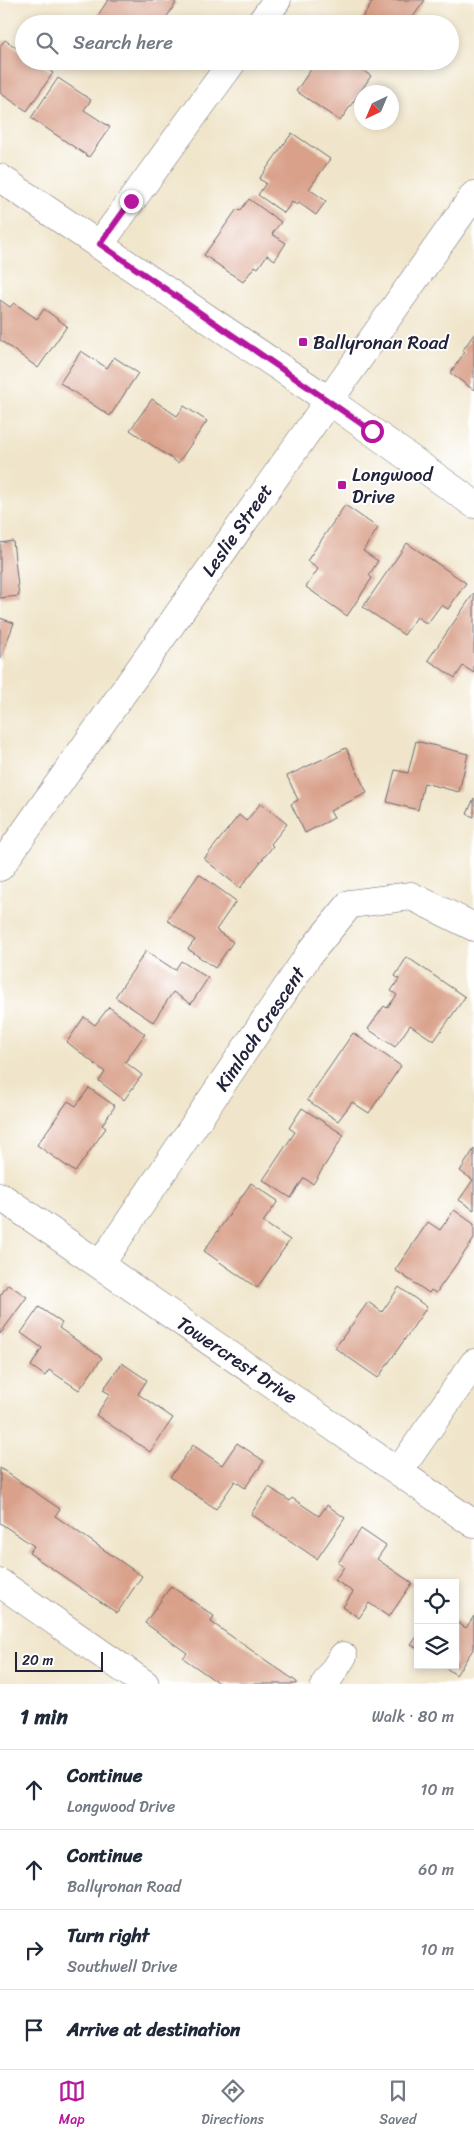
<!DOCTYPE html>
<html lang="en">
<head>
<meta charset="utf-8">
<style>
  body { margin:0; font-family:Sriracha,sans-serif; background:#f2f2f3; color:#1f2937 }
  .controls { position:absolute; right:15px; bottom:15px; display:grid; overflow:hidden; border-radius:0px; box-shadow:0 2px 8px #0003 }
  .controls button { width:45px; height:45px; display:grid; place-items:center; padding:0; border:0; border-bottom:1px solid #e0e1e3; background:#fff; color:#1f2937; font:25px sans-serif }
  .compass { position:absolute; left:354px; top:85px; width:45px; height:45px; border-radius:50%; background:#fff; box-shadow:0 2px 8px #0003; rotate:224deg }
  .scale { position:absolute; left:15px; bottom:12px; width:88px; box-sizing:border-box; padding-left:5px; border:2px solid #22223b; border-top:0; font-size:14px; line-height:18px; white-space:nowrap; color:#22223b; -webkit-text-stroke:4px #fff; paint-order:stroke }
  .stop { position:absolute; width:15px; height:15px; margin:-11px; border:4px solid #b5179e; border-radius:50%; background:#fff }
  .stop.end { background:#b5179e; border-color:#fff; box-shadow:0 1px 5px #0008 }
  .list { margin:0; padding:0; list-style:none }
  h2 { display:flex; justify-content:space-between; align-items:center; height:65px; margin:0; padding:0 20px; font-size:21px }
  h2 small { font-size:16px; font-weight:400; color:#747a83 }
  .list li { display:grid; grid-template-columns:32px 1fr auto; gap:15px; align-items:center; box-sizing:border-box; height:80px; padding:0 20px; border-top:1px solid #e0e1e3 }
  .list b { display:block; font-size:19px; white-space:nowrap }
  .list p { margin:0; font-size:16px; white-space:nowrap; color:#747a83 }
  .list em { font-size:16px; font-style:normal; color:#747a83 }
  .icon { flex:none; width:28px; height:28px; fill:none; stroke:currentColor; stroke-width:2; stroke-linecap:round; stroke-linejoin:round }
  .map { position:relative; flex:none; width:474px; height:1684px; overflow:hidden }
  .search { position:absolute; background:#fff; box-shadow:0 2px 8px #0003; left:15px; right:15px; top:15px; height:55px; display:flex; align-items:center; gap:12px; box-sizing:border-box; padding:0 18px; border-radius:28px; color:#747a83; font-size:19px }
  .sheet { height:385px; background:#fff }
  nav { display:flex; justify-content:space-around; align-items:center; box-sizing:border-box; height:70px; border-top:1px solid #e0e1e3; background:#fff; font-size:14px; color:#747a83 }
  nav a { display:grid; justify-items:center; gap:2px }
  nav .on { color:#b5179e }
  .map>svg:first-child { display:block }
  .building { fill:#d9a08a }
  .lines { fill:none; stroke-linecap:round; stroke-linejoin:round }
  .minor-casing { stroke:#6a666d; stroke-width:29 }
  .major-casing { stroke:#6a666d; stroke-width:29 }
  .minor { stroke:#fff; stroke-width:28 }
  .major { stroke:#fff; stroke-width:28 }
  .route { stroke:#b5179e; stroke-width:6 }
  .poi-dot { fill:#b5179e; stroke:#fff; stroke-width:2 }
  .labels { text-anchor:middle; dominant-baseline:central; stroke-width:4; stroke-linejoin:round; paint-order:stroke }
  .poi-label { font-size:19px; fill:#22223b; stroke:#fff; text-anchor:start }
  .street-label { font-size:19px; fill:#22223b; stroke:#fff }
</style>
</head>
<body>
<div class="map">
<svg width="474" height="1684" viewBox="0 0 474 1684">
  <rect width="100%" height="100%" fill="#fff"/>
  <filter id="ink" filterUnits="userSpaceOnUse"><feTurbulence type="fractalNoise" baseFrequency=".02" numOctaves="2"/><feDisplacementMap in="SourceGraphic" scale="10" xChannelSelector="R" yChannelSelector="G"/><feConvolveMatrix kernelMatrix="1 2 1 2 8 2 1 2 1" color-interpolation-filters="sRGB"/></filter>
  <filter id="wash" filterUnits="userSpaceOnUse"><feTurbulence type="fractalNoise" baseFrequency=".0096" numOctaves="4" result="noise"/><feDisplacementMap in="SourceGraphic" scale="20" xChannelSelector="R" yChannelSelector="G"/><feGaussianBlur stdDeviation="1.12" result="paint"/><feColorMatrix in="noise" values="0 0 0 0 0 0 0 0 0 0 0 0 0 0 0 0 0 1.4 0 .05"/><feComposite in="paint" operator="in"/></filter>
  <g filter="url(#wash)">
    <rect width="100%" height="100%" fill="#f0e5ca"/>
    <g id="blocks">
      <!-- building -->
      <g class="building">
        <polygon points="108,0 171,0 176,3 162,24 92,24"/>
        <polygon points="367,0 425,0 408,24 364,24 360,21 372,3"/>
        <polygon points="5,40 24,53 24,61 36,61 53,73 27,111 0,93 0,46"/>
        <polygon points="333,61 349,61 371,76 340,121 296,91 316,62 327,69"/>
        <polygon points="58,78 91,100 84,110 110,127 89,157 31,118"/>
        <polygon points="292,133 330,159 309,189 326,201 316,215 299,203 297,205 292,202 284,213 258,195 266,183 259,179"/>
        <polygon points="249,199 281,222 272,234 286,243 275,260 267,255 258,268 255,266 243,282 204,255 237,209 240,211"/>
        <polygon points="0,300 10,307 14,303 37,319 44,309 67,326 38,368 0,340"/>
        <polygon points="474,334 474,390 450,373 465,352 463,350"/>
        <polygon points="81,351 107,368 114,357 138,373 110,416 60,383"/>
        <polygon points="152,399 177,416 184,406 207,421 178,463 130,430"/>
        <polygon points="345,505 378,528 363,551 378,561 369,575 372,578 347,616 306,587 318,569 307,561"/>
        <polygon points="13,541 19,596 0,598 0,543"/>
        <polygon points="407,543 466,583 448,609 441,605 427,624 417,617 404,635 363,607"/>
        <polygon points="474,593 474,673 463,666 455,678 428,660"/>
        <polygon points="0,618 14,623 0,660"/>
        <polygon points="416,741 468,754 459,792 424,783 418,810 387,802 395,770 408,773"/>
        <polygon points="346,748 367,793 330,811 334,818 305,833 291,804 298,800 287,776"/>
        <polygon points="474,798 474,817 467,814"/>
        <polygon points="261,803 287,824 271,844 273,846 240,888 204,859 239,815 246,821"/>
        <polygon points="199,874 236,901 216,930 233,942 215,968 188,949 195,940 167,920"/>
        <polygon points="146,951 175,970 181,961 208,978 191,1004 173,992 153,1022 115,997"/>
        <polygon points="407,957 465,997 434,1041 410,1025 395,1047 368,1029 384,1006 387,1008 397,995 391,991 399,979 395,976"/>
        <polygon points="109,1007 145,1034 125,1062 142,1075 124,1100 99,1081 105,1072 67,1042 84,1017 95,1025"/>
        <polygon points="353,1033 401,1066 369,1113 352,1102 338,1121 307,1100"/>
        <polygon points="89,1088 115,1106 102,1125 106,1128 75,1172 37,1145 68,1101 76,1106"/>
        <polygon points="302,1108 344,1135 313,1184 304,1178 291,1198 263,1180 295,1132 289,1128"/>
        <polygon points="474,1149 474,1210 459,1200 473,1180 460,1171"/>
        <polygon points="251,1183 278,1201 263,1222 290,1240 257,1288 204,1251"/>
        <polygon points="454,1210 474,1224 474,1239 436,1293 431,1290 429,1293 395,1270 428,1222 440,1230"/>
        <polygon points="8,1284 27,1297 0,1334 0,1296"/>
        <polygon points="399,1287 427,1307 378,1378 335,1348 368,1302 382,1312"/>
        <polygon points="39,1307 62,1323 59,1328 102,1358 79,1390 49,1370 45,1376 31,1366 42,1348 21,1333"/>
        <polygon points="122,1363 147,1380 138,1394 173,1418 150,1452 96,1415 110,1394 103,1390"/>
        <polygon points="237,1443 264,1461 245,1488 235,1481 216,1509 170,1477 193,1445 222,1465"/>
        <polygon points="0,1468 60,1509 55,1516 142,1576 117,1613 29,1553 34,1546 0,1523"/>
        <polygon points="269,1487 290,1501 292,1498 319,1516 327,1505 345,1518 317,1559 251,1514"/>
        <polygon points="361,1529 386,1546 377,1559 412,1583 389,1617 369,1603 359,1618 343,1607 353,1592 335,1580 344,1567 338,1563"/>
        <polygon points="171,1586 214,1616 211,1622 297,1682 296,1684 220,1684 183,1658 187,1653 145,1623"/>
        <polygon points="474,1616 474,1648 456,1675 442,1665 455,1665 455,1621 466,1628"/>
        <polygon points="418,1635 418,1649 411,1645"/>
      </g>
    </g>
  </g>
  <g filter="url(#ink)">
    <use href="#blocks" fill-opacity="0" stroke="#6a666d" stroke-width="1"/>
    <g class="lines">
      <defs>
        <g id="minor">
          <polyline points="260,24 277,0"/>
          <polyline points="0,178 328,400 474,504"/>
          <polyline points="100,244 233,61"/>
          <polyline points="0,1196 474,1524"/>
          <polyline points="100,1265 310,953 350,904 411,896 474,927"/>
          <polyline points="399,1471 474,1363"/>
          <polyline points="0,1583 145,1684"/>
          <polyline points="325,1684 343,1656"/>
        </g>
        <polyline id="major" points="0,867 474,195"/>
      </defs>
      <!-- minor casing -->
      <use href="#minor" class="minor-casing"/>
      <!-- major casing -->
      <use href="#major" class="major-casing"/>
      <!-- minor -->
      <use href="#minor" class="minor"/>
      <!-- major -->
      <use href="#major" class="major"/>
    </g>
  </g>
  <g class="lines" filter="url(#ink)">
    <!-- route -->
    <polyline class="route" points="131,201 100,244 372,431"/>
  </g>
  <!-- markers -->
  <g class="poi-dot">
    <rect x="298" y="337" width="10" height="10" rx="2.5"/>
    <rect x="337" y="480" width="10" height="10" rx="2.5"/>
  </g>
  <g class="labels">
    <!-- poi labels -->
    <g class="poi-label">
      <text x="313" y="342">Ballyronan Road</text>
      <text x="352" y="474">Longwood<tspan x="352" dy="22">Drive</tspan></text>
    </g>
    <!-- street labels -->
    <g class="street-label">
      <text transform="translate(237 530) rotate(-55)">Leslie Street</text>
      <text transform="translate(260 1029) rotate(-56)">Kimloch Crescent</text>
      <text transform="translate(237 1360) rotate(34)">Towercrest Drive</text>
    </g>
  </g>
</svg>
<div class="controls">
<button><svg class="icon" aria-label="locate" viewBox="0 0 24 24"><circle cx="12" cy="12" r="6"/><path d="M12 2v4M12 18v4M2 12h4M18 12h4"/></svg></button>
<button><svg class="icon" aria-label="layers" viewBox="0 0 24 24"><path d="M12 4l9 5-9 5-9-5zM3 14l9 5 9-5"/></svg></button>
</div>
<svg class="compass" viewBox="-18 -18 36 36"><path d="M0-13l5 13h-10z" fill="#e53935"/><path d="M0 13l5-13h-10z" fill="#747a83"/></svg>
<div class="scale">20 m</div>
<div class="stop" style="left:372px;top:431px"></div>
<div class="stop end" style="left:131px;top:201px"></div>
<div class="search"><svg class="icon" aria-label="search" viewBox="0 0 24 24"><circle cx="10" cy="10" r="6"/><path d="M15 15l6 6"/></svg>Search here</div>
</div>
<section class="sheet">
<h2>1 min<small>Walk · 80 m</small></h2>
<ul class="list">
<li><svg class="icon" aria-label="ahead" viewBox="0 0 24 24"><path d="M12 20V5M6 11l6-6 6 6"/></svg><div><b>Continue</b><p>Longwood Drive</p></div><em>10 m</em></li>
<li><svg class="icon" aria-label="ahead" viewBox="0 0 24 24"><path d="M12 20V5M6 11l6-6 6 6"/></svg><div><b>Continue</b><p>Ballyronan Road</p></div><em>60 m</em></li>
<li><svg class="icon" aria-label="right" viewBox="0 0 24 24"><path d="M7 20v-9h11M14 6l5 5-5 5"/></svg><div><b>Turn right</b><p>Southwell Drive</p></div><em>10 m</em></li>
<li><svg class="icon" aria-label="arrive" viewBox="0 0 24 24"><path d="M6 21V4h12l-3 4 3 4H6"/></svg><div><b>Arrive at destination</b></div></li>
</ul>
</section>
<nav>
<a class="on"><svg class="icon" aria-label="map" viewBox="0 0 24 24"><path d="M3 6l6-2 6 2 6-2v14l-6 2-6-2-6 2zM9 4v14M15 6v14"/></svg>Map</a>
<a><svg class="icon" aria-label="directions" viewBox="0 0 24 24"><path d="M12 3l9 9-9 9-9-9zM9 14v-3h6M13 9l2 2-2 2"/></svg>Directions</a>
<a><svg class="icon" aria-label="saved" viewBox="0 0 24 24"><path d="M7 4h10v16l-5-4-5 4z"/></svg>Saved</a>
</nav>
</body>
</html>
